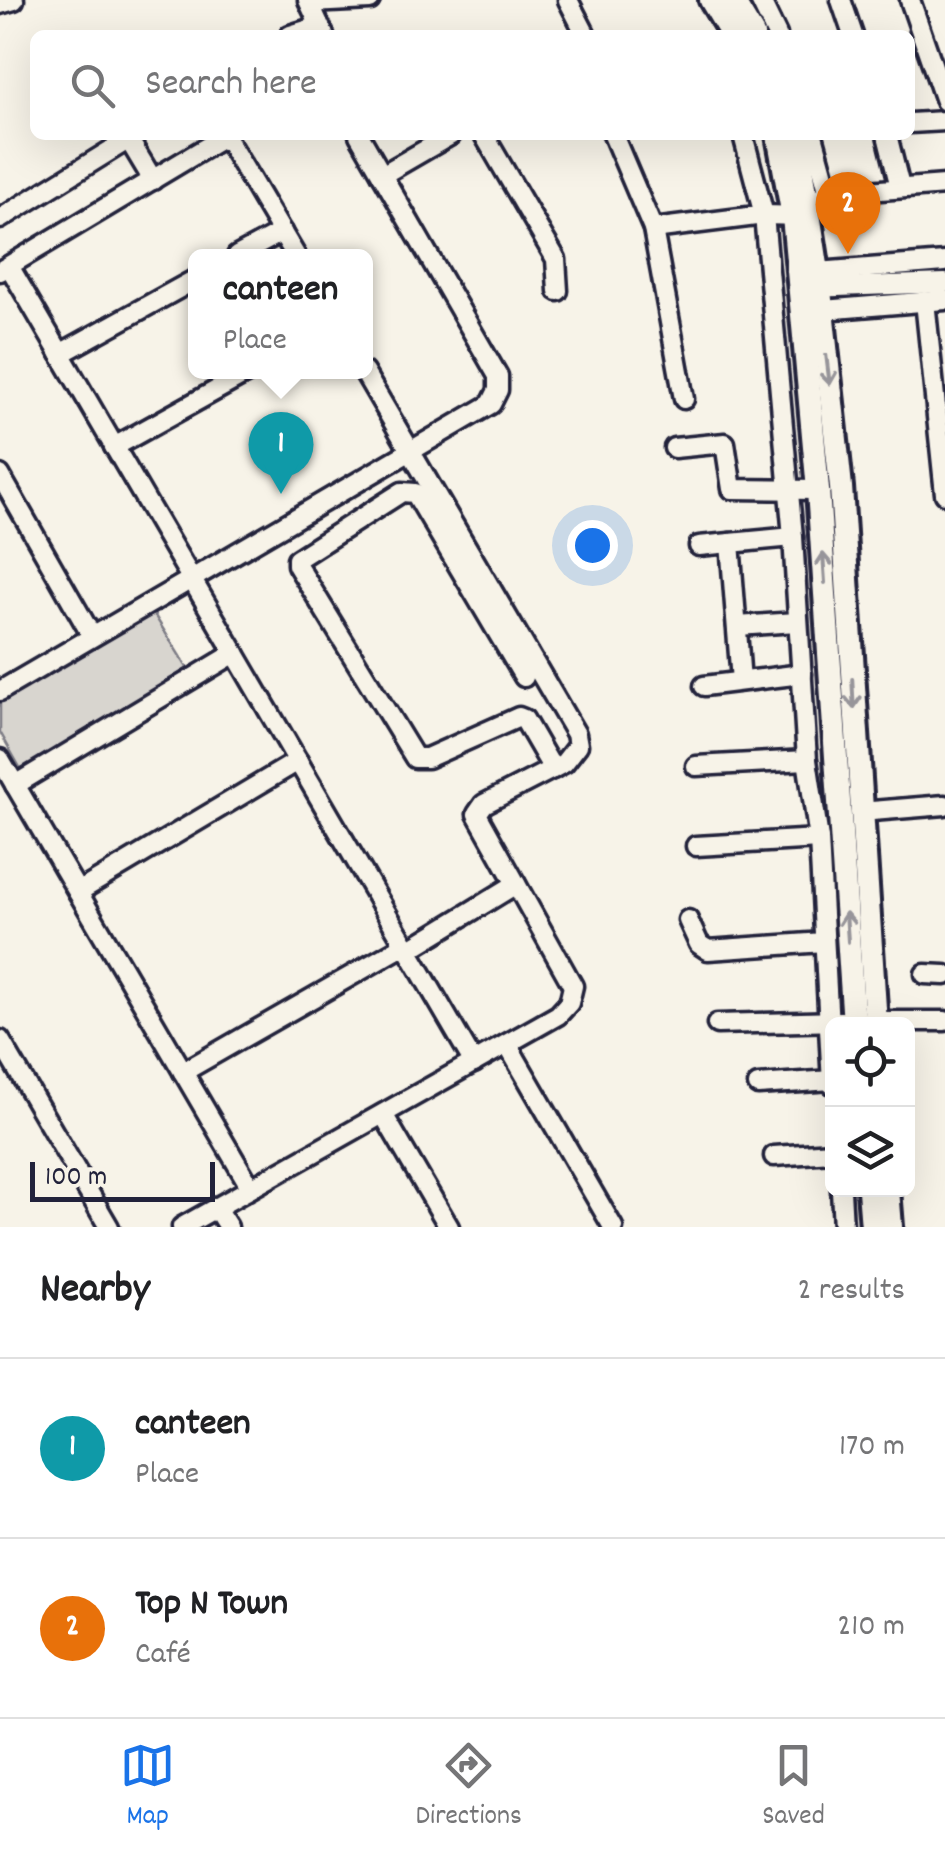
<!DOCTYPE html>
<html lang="en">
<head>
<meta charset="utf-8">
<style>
  body { margin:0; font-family:Dekko,sans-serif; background:#f6f6f6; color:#202124 }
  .controls { position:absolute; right:30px; bottom:30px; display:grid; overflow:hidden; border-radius:15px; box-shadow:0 10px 40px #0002 }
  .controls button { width:90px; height:90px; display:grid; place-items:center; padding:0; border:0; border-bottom:2px solid #e0e0e0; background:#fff; color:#202124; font:50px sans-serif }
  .scale { position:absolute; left:30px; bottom:25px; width:185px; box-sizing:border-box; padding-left:10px; border:5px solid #22223b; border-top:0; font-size:28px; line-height:35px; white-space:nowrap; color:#22223b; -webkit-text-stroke:8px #f7f3e8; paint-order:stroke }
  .you { position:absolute; left:592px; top:545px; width:35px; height:35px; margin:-25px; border:8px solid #fff; border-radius:50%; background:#1a73e8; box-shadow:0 0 0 15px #1a73e833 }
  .badge { display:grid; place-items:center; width:65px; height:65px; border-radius:50%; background:#1a73e8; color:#fff; font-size:32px; font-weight:700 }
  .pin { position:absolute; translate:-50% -82px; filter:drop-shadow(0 2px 5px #0008) }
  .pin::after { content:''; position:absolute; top:52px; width:35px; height:30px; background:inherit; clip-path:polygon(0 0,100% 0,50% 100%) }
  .popup { position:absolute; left:188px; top:249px; width:185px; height:130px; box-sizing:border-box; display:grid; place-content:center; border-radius:15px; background:#fff; filter:drop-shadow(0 2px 8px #0005); font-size:32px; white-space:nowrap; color:#757577 }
  .popup b { font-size:38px; color:#202124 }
  .popup::after { content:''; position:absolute; left:50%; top:100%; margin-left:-20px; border:20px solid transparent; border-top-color:#fff }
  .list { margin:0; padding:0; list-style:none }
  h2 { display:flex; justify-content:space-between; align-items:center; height:130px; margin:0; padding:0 40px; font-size:42px }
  h2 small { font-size:32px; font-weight:400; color:#757577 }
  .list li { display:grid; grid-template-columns:65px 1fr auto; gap:30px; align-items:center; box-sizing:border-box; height:180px; padding:0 40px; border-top:2px solid #e0e0e0 }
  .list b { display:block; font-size:38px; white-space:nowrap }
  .list p { margin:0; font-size:32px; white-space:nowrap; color:#757577 }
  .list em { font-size:32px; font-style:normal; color:#757577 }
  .icon { flex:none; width:55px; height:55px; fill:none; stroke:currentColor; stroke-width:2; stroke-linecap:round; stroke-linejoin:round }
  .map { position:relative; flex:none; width:945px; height:1227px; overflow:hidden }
  .search { position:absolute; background:#fff; box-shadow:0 10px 40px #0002; left:30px; right:30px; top:30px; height:110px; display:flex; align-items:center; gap:25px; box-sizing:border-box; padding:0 35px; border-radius:15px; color:#757577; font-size:38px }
  .sheet { height:490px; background:#fff }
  nav { display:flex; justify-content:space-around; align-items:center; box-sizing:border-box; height:140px; border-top:2px solid #e0e0e0; background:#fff; font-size:28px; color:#757577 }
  nav a { display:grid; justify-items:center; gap:5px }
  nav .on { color:#1a73e8 }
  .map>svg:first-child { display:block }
  .green { fill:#d8d5cf; stroke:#7d7c85; stroke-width:2.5 }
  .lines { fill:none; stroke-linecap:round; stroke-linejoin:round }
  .minor-casing { stroke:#22223b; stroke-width:25 }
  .major-casing { stroke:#22223b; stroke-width:30 }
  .minor { stroke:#f7f3e8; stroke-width:18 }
  .major { stroke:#f7f3e8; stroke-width:22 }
  .oneway { stroke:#97959a }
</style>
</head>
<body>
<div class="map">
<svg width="945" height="1227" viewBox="0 0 945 1227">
  <rect width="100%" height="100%" fill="#f7f3e8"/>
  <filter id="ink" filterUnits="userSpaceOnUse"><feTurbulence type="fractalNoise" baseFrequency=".01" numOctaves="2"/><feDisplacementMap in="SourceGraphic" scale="20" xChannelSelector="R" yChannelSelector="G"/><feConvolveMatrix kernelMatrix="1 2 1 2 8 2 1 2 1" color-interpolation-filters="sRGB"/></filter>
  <g filter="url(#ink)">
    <!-- green -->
    <polygon class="green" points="150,608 188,669 22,771 0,732 0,701"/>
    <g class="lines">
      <defs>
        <g id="minor">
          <polyline points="308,0 324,35"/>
          <polyline points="568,0 586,35"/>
          <polyline points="760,0 777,35"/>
          <polyline points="841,0 853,35"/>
          <polyline points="910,0 945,101"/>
          <polyline points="311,3 370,0"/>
          <polyline points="0,4 14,0"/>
          <polyline points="290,35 319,26"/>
          <polyline points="910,123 945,121"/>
          <polyline points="126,135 153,180"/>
          <polyline points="484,135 556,259 558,291"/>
          <polyline points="613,135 653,229 684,399"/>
          <polyline points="743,135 764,215 793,537 807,760 819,839 832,1084"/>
          <polyline points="813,135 829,194"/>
          <polyline points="887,135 900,187"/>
          <polyline points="225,136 296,256"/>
          <polyline points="382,175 451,135"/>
          <polyline points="808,202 829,194 945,185"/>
          <polyline points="0,219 129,139"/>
          <polyline points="653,229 764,215 802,216"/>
          <polyline points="237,256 282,232"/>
          <polyline points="9,266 474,1063"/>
          <polyline points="0,271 227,135"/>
          <polyline points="818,272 945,262"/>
          <polyline points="810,288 945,283"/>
          <polyline points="925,301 945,494"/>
          <polyline points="811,311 945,300"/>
          <polyline points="60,354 196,279"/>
          <polyline points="114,447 249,372"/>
          <polyline points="674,448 725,443 732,489 818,490"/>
          <polyline points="0,475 92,636"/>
          <polyline points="699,546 730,543"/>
          <polyline points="737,626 797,622"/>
          <polyline points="524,677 415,493 402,492 297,559 297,565 415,758 427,758 519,717 524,719 553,769"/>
          <polyline points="741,681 730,543 793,537"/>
          <polyline points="704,686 802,674"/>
          <polyline points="0,691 491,404 498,390 498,376 359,135"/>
          <polyline points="0,759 251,1188"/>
          <polyline points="696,766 807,760"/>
          <polyline points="15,785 235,653"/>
          <polyline points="860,812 945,805"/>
          <polyline points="696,846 819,839"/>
          <polyline points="78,892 298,761"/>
          <polyline points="688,920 699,944 708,950 824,942"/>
          <polyline points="408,950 516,884"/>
          <polyline points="925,974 945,975"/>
          <polyline points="867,1021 945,1021"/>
          <polyline points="717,1024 841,1021"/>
          <polyline points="0,1040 109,1227"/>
          <polyline points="507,1044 613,1227"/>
          <polyline points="183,1072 405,945"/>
          <polyline points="758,1085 832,1080"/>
          <polyline points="383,1114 449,1227"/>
          <polyline points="774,1156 832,1152"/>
          <polyline points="841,1190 843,1227"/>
          <polyline points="216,1208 228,1227"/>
          <polyline points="182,1227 558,1015 569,1003 573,986 477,814 484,804 564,763 578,745 576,734 364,372"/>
        </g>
        <g id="major">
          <polyline points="711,0 732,35"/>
          <polyline points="732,0 753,35"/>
          <polyline points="778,135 793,216 818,490 854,1024"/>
          <polyline points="797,135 818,272 841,487 876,1024"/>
          <polyline points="869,1190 872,1227"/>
          <polyline points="888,1190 891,1227"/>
        </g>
      </defs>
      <!-- minor casing -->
      <use href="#minor" class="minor-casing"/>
      <!-- major casing -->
      <use href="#major" class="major-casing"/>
      <!-- minor -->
      <use href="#minor" class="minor"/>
      <!-- major -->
      <use href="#major" class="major"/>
    </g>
    <!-- one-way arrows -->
    <defs><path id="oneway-shaft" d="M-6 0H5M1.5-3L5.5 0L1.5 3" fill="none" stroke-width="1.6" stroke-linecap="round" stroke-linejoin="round" transform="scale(2.5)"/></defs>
    <g class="oneway">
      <use href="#oneway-shaft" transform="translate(828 370) rotate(83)"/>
      <use href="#oneway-shaft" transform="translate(824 568) rotate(-94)"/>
      <use href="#oneway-shaft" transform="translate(853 694) rotate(87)"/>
      <use href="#oneway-shaft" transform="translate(847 927) rotate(-94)"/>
    </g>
  </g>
</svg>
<div class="controls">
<button><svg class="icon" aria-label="locate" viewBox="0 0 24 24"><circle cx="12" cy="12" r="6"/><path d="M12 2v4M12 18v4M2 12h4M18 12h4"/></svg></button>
<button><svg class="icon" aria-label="layers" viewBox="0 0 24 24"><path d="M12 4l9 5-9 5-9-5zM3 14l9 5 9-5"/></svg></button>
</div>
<div class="scale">100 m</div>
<div class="you"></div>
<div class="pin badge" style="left:281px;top:494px;background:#0f9aa8">1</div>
<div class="popup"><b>canteen</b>Place</div>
<div class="pin badge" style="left:848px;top:254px;background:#e8710a">2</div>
<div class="search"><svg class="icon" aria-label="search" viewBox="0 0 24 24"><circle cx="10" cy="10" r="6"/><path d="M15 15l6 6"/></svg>Search here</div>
</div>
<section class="sheet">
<h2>Nearby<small>2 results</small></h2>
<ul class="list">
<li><span class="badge" style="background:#0f9aa8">1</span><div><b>canteen</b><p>Place</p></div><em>170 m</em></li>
<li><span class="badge" style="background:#e8710a">2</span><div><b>Top N Town</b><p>Café</p></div><em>210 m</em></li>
</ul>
</section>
<nav>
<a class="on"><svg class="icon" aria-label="map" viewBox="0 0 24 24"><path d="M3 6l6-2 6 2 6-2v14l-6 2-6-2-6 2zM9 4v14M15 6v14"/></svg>Map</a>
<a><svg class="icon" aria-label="directions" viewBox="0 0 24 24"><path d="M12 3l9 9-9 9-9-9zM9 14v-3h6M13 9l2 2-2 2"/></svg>Directions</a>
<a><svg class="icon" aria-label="saved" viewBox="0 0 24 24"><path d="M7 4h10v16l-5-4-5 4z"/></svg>Saved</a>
</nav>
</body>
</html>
